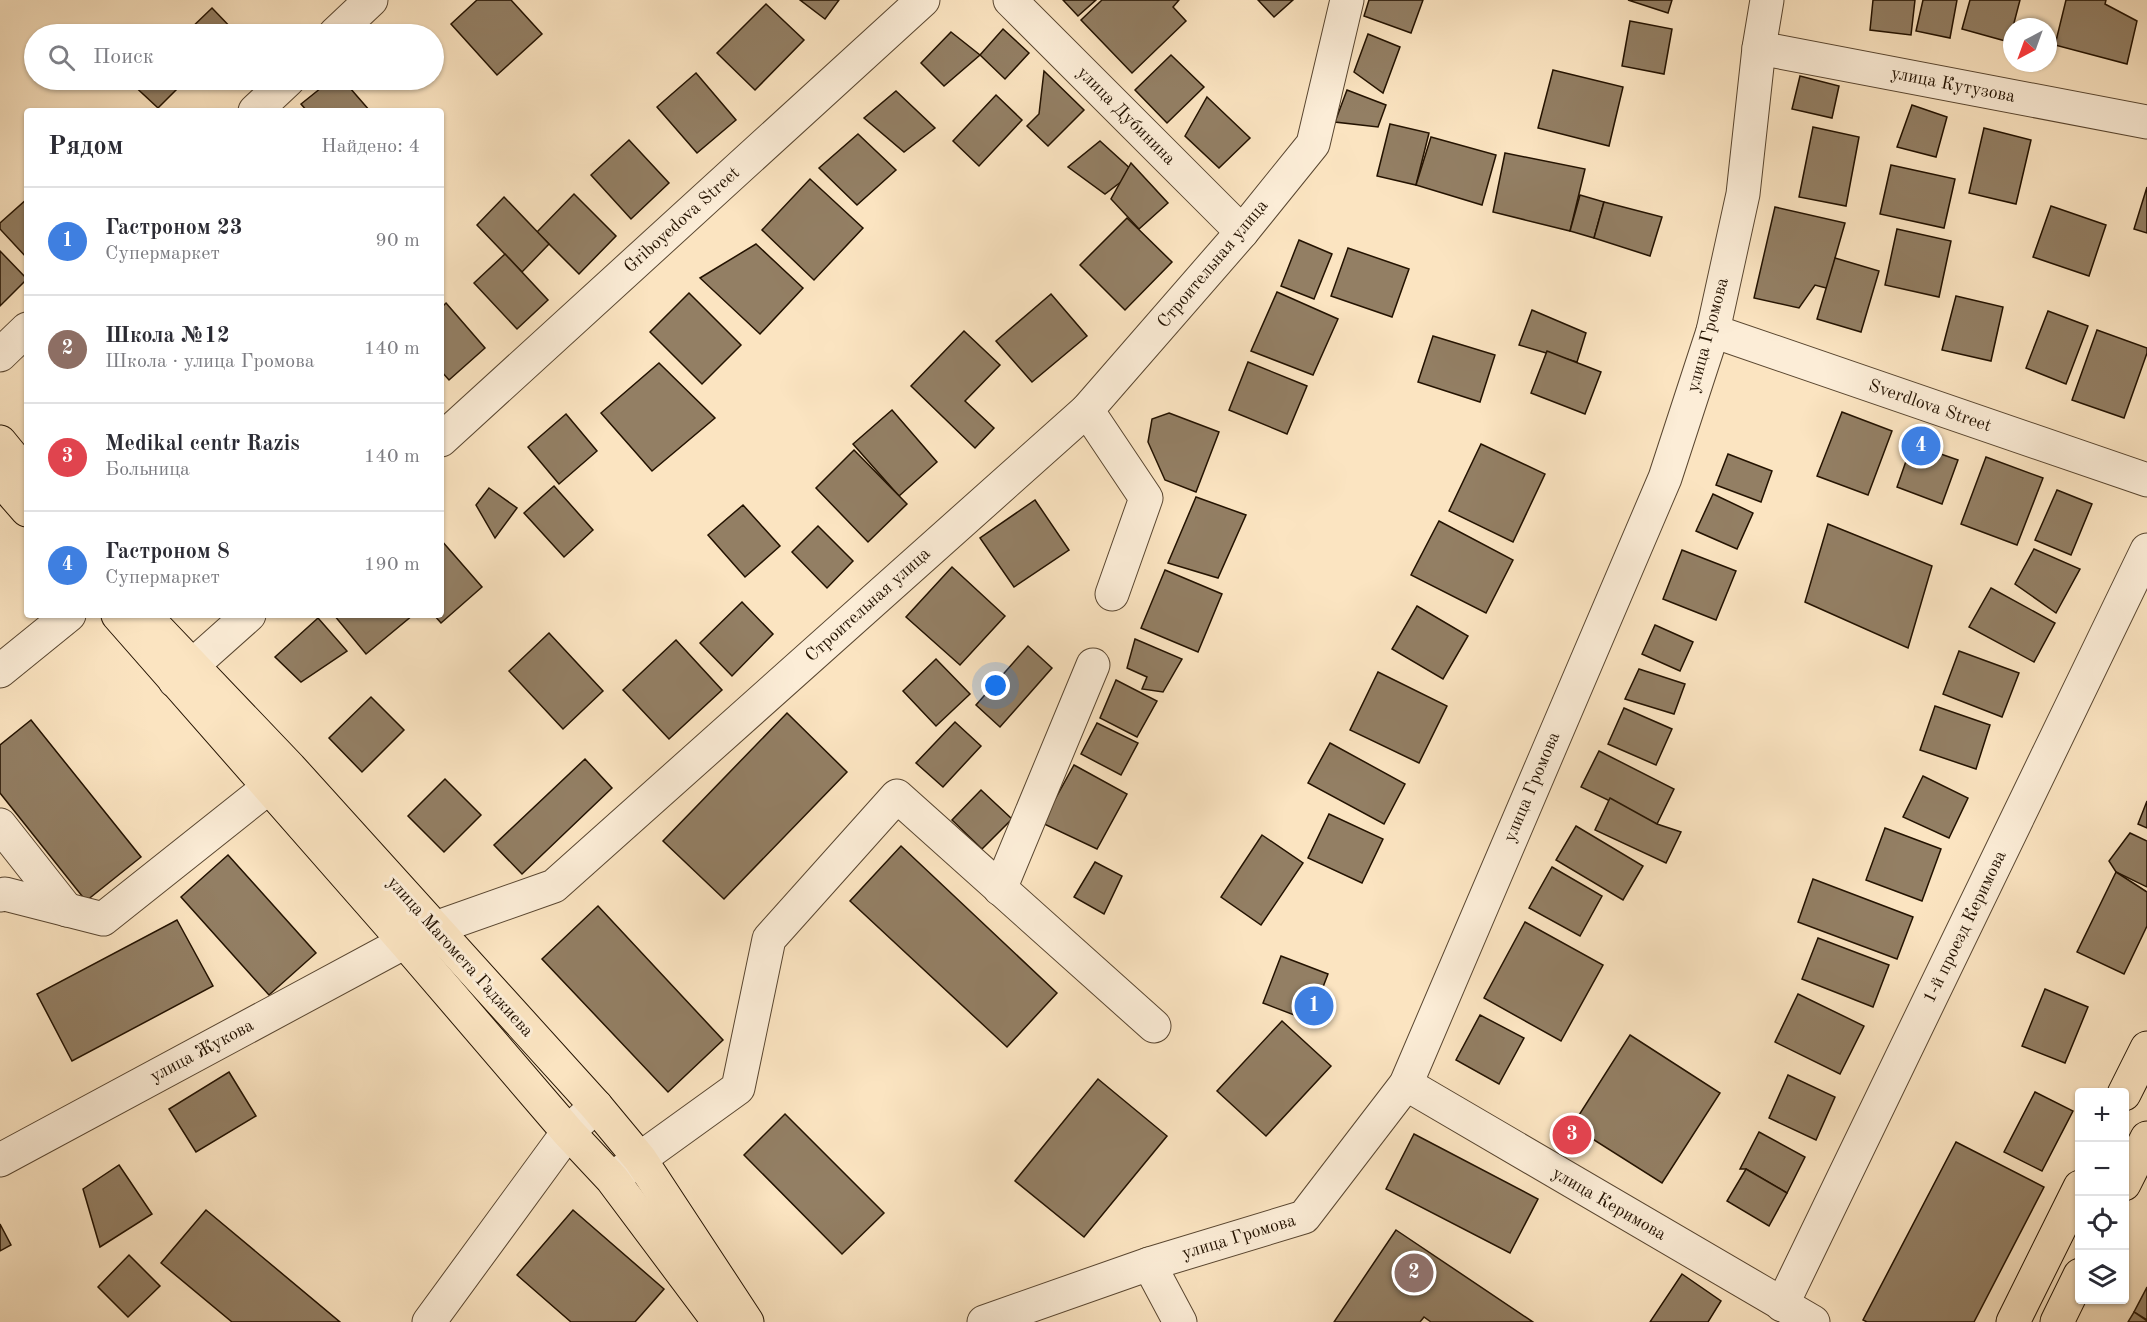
<!DOCTYPE html>
<html lang="ru">
<head>
<meta charset="utf-8">
<style>
  body { margin:0; font-family:"Old Standard TT",serif; background:#f7f7f7; color:#2b2b33 }
  .controls { position:absolute; right:18px; bottom:18px; display:grid; overflow:hidden; border-radius:6px; box-shadow:0 2px 4px #0004 }
  .controls button { width:54px; height:54px; display:grid; place-items:center; padding:0; border:0; border-bottom:2px solid #e1e1e2; background:#fff; color:#2b2b33; font:30px sans-serif }
  .compass { position:absolute; left:2003px; top:18px; width:54px; height:54px; border-radius:50%; background:#fff; box-shadow:0 2px 4px #0004; rotate:221deg }
  .you { position:absolute; left:996px; top:686px; width:21px; height:21px; margin:-15px; border:4px solid #fff; border-radius:50%; background:#1a73e8; box-shadow:0 0 0 9px #1a73e833 }
  .badge { display:grid; place-items:center; width:39px; height:39px; border-radius:50%; background:#7c3aed; color:#fff; font-size:20px; font-weight:700 }
  .pin { position:absolute; translate:-50% -50%; border:3px solid #fff; box-shadow:0 2px 6px #0006 }
  .list { margin:0; padding:0; list-style:none }
  h2 { display:flex; justify-content:space-between; align-items:center; height:78px; margin:0; padding:0 24px; font-size:26px }
  h2 small { font-size:20px; font-weight:400; color:#7c7c81 }
  .list li { display:grid; grid-template-columns:39px 1fr auto; gap:18px; align-items:center; box-sizing:border-box; height:108px; padding:0 24px; border-top:2px solid #e1e1e2 }
  .list b { display:block; font-size:22px; white-space:nowrap }
  .list p { margin:0; font-size:20px; white-space:nowrap; color:#7c7c81 }
  .list em { font-size:20px; font-style:normal; color:#7c7c81 }
  .icon { flex:none; width:33px; height:33px; fill:none; stroke:currentColor; stroke-width:2; stroke-linecap:round; stroke-linejoin:round }
  .map { position:relative; flex:none; width:2147px; height:1322px; overflow:hidden }
  .search { position:absolute; background:#fff; box-shadow:0 2px 4px #0004; left:24px; top:24px; width:420px; height:66px; display:flex; align-items:center; gap:15px; box-sizing:border-box; padding:0 21px; border-radius:33px; color:#7c7c81; font-size:22px }
  .panel { position:absolute; background:#fff; box-shadow:0 2px 4px #0004; left:24px; top:108px; width:420px; height:510px; border-radius:6px }
  .map>svg:first-child { display:block }
  .building { fill:#937f64; stroke:#231200; stroke-width:1.5 }
  .lines { fill:none; stroke-linecap:round; stroke-linejoin:round }
  .minor-casing { stroke:#594630; stroke-width:35 }
  .major-casing { stroke:#231200; stroke-width:35 }
  .minor { stroke:#fcedd7; stroke-width:33 }
  .major { stroke:#fbe4c1; stroke-width:33 }
  .labels { text-anchor:middle; dominant-baseline:central; stroke-width:6; stroke-linejoin:round; paint-order:stroke }
  .street-label { font-size:18px; fill:#231200; stroke:#fcedd7 }
</style>
</head>
<body>
<div class="map">
<svg width="2147" height="1322" viewBox="0 0 2147 1322">
  <rect width="100%" height="100%" fill="#fbe4c1"/>
  <filter id="stains"><feTurbulence type="fractalNoise" baseFrequency=".00333" numOctaves="4"/><feColorMatrix values="0 0 0 0 .2 0 0 0 0 .09 0 0 0 0 .02 0 0 0 .5 -.17"/></filter>
  <radialGradient id="worn" r=".72"><stop offset=".6" stop-color="#630" stop-opacity="0"/><stop offset="1" stop-color="#630" stop-opacity=".3"/></radialGradient>
  <!-- building -->
  <g class="building">
    <polygon points="477,0 511,0 542,34 497,75 451,24"/>
    <polygon points="800,0 839,0 825,19"/>
    <polygon points="1063,0 1096,0 1078,16"/>
    <polygon points="1102,0 1179,0 1173,7 1186,21 1132,73 1081,20"/>
    <polygon points="1258,0 1293,0 1274,17"/>
    <polygon points="1369,0 1423,0 1411,33 1364,16"/>
    <polygon points="1628,0 1672,0 1668,13"/>
    <polygon points="1873,0 1915,0 1911,35 1870,30"/>
    <polygon points="1923,0 1957,0 1950,38 1916,31"/>
    <polygon points="1970,0 2020,0 2009,42 1962,29"/>
    <polygon points="2066,0 2106,0 2105,4 2137,21 2127,64 2055,45"/>
    <polygon points="766,4 804,40 755,90 717,53"/>
    <polygon points="212,8 237,34 185,34"/>
    <polygon points="1630,21 1672,29 1664,74 1622,66"/>
    <polygon points="1003,29 1029,53 1005,79 980,55"/>
    <polygon points="951,32 980,55 944,86 921,63"/>
    <polygon points="1368,34 1400,47 1383,93 1354,72"/>
    <polygon points="1171,55 1204,87 1167,123 1135,90"/>
    <polygon points="1553,70 1623,87 1609,146 1538,128"/>
    <polygon points="1044,71 1084,110 1048,146 1027,126 1039,114"/>
    <polygon points="696,73 736,120 697,153 657,107"/>
    <polygon points="1800,76 1839,86 1832,118 1792,109"/>
    <polygon points="128,80 186,80 158,108"/>
    <polygon points="331,80 343,80 370,111 307,111 301,104"/>
    <polygon points="1347,90 1386,105 1378,127 1335,122"/>
    <polygon points="896,91 935,128 904,152 864,118"/>
    <polygon points="996,95 1022,120 979,166 953,141"/>
    <polygon points="1207,97 1250,138 1219,168 1185,136"/>
    <polygon points="1912,105 1947,117 1936,157 1897,147"/>
    <polygon points="1390,124 1429,133 1416,185 1377,176"/>
    <polygon points="1813,127 1859,137 1846,206 1799,197"/>
    <polygon points="1984,128 2031,140 2016,204 1969,193"/>
    <polygon points="858,134 896,170 857,205 819,168"/>
    <polygon points="1431,137 1496,155 1482,205 1416,185"/>
    <polygon points="629,140 669,183 631,219 591,175"/>
    <polygon points="1100,141 1134,172 1105,194 1068,167"/>
    <polygon points="1505,153 1585,169 1570,231 1493,212"/>
    <polygon points="1131,163 1168,203 1139,229 1111,199"/>
    <polygon points="1891,165 1955,179 1944,228 1880,214"/>
    <polygon points="810,179 863,228 814,280 762,230"/>
    <polygon points="2147,187 2147,233 2134,229"/>
    <polygon points="574,194 616,236 579,274 537,232"/>
    <polygon points="1580,195 1604,202 1594,238 1570,231"/>
    <polygon points="504,197 549,244 522,272 477,225"/>
    <polygon points="27,199 27,258 0,229 0,223"/>
    <polygon points="1604,202 1662,217 1650,256 1594,238"/>
    <polygon points="2051,206 2106,225 2089,276 2033,257"/>
    <polygon points="1775,207 1845,223 1835,258 1830,289 1815,285 1799,308 1754,298"/>
    <polygon points="1127,218 1172,262 1125,310 1080,265"/>
    <polygon points="1897,229 1951,241 1939,297 1885,285"/>
    <polygon points="1299,240 1332,254 1314,299 1281,286"/>
    <polygon points="756,244 803,288 760,334 700,278"/>
    <polygon points="1348,248 1409,269 1392,317 1331,296"/>
    <polygon points="0,251 27,279 0,306"/>
    <polygon points="505,254 548,300 517,329 474,283"/>
    <polygon points="1835,258 1879,271 1861,332 1817,319"/>
    <polygon points="1277,292 1338,319 1313,375 1251,351"/>
    <polygon points="689,293 741,345 702,384 650,332"/>
    <polygon points="1051,294 1087,336 1032,382 996,341"/>
    <polygon points="1956,296 2003,307 1991,361 1942,350"/>
    <polygon points="446,303 485,348 449,380 441,371 441,308"/>
    <polygon points="1532,310 1586,333 1577,362 1519,345"/>
    <polygon points="2048,311 2088,326 2066,384 2026,368"/>
    <polygon points="2097,330 2147,348 2147,353 2124,418 2072,400"/>
    <polygon points="964,331 1000,365 965,401 994,428 975,448 911,386"/>
    <polygon points="1433,336 1495,355 1480,402 1418,382"/>
    <polygon points="1547,351 1601,372 1585,414 1531,393"/>
    <polygon points="1248,362 1307,386 1287,434 1229,410"/>
    <polygon points="659,363 715,418 652,471 601,413"/>
    <polygon points="892,410 937,462 899,496 853,444"/>
    <polygon points="1842,412 1892,431 1868,495 1817,476"/>
    <polygon points="1169,413 1219,432 1196,492 1165,480 1148,442 1152,419"/>
    <polygon points="566,414 597,451 559,484 528,447"/>
    <polygon points="1481,444 1545,474 1513,542 1449,511"/>
    <polygon points="1912,444 1958,460 1942,504 1897,487"/>
    <polygon points="854,450 907,504 868,542 816,488"/>
    <polygon points="1728,454 1772,471 1761,502 1716,485"/>
    <polygon points="1986,457 2043,478 2017,545 1961,524"/>
    <polygon points="554,486 593,530 564,557 524,513"/>
    <polygon points="489,488 517,508 495,538 476,505"/>
    <polygon points="2057,490 2092,504 2071,555 2035,540"/>
    <polygon points="1713,494 1753,513 1737,549 1696,531"/>
    <polygon points="1196,497 1246,515 1218,578 1168,563"/>
    <polygon points="1035,500 1069,550 1014,587 980,538"/>
    <polygon points="743,505 780,546 745,577 708,535"/>
    <polygon points="1439,521 1513,560 1486,613 1411,575"/>
    <polygon points="1828,524 1932,566 1908,648 1805,602"/>
    <polygon points="818,526 853,561 827,588 792,552"/>
    <polygon points="441,540 482,587 441,623 434,615 441,615"/>
    <polygon points="2034,549 2080,569 2056,613 2015,584"/>
    <polygon points="1682,550 1736,571 1716,620 1663,599"/>
    <polygon points="952,567 1005,616 960,665 906,617"/>
    <polygon points="1165,570 1222,594 1198,652 1141,628"/>
    <polygon points="1991,588 2055,623 2034,662 1969,627"/>
    <polygon points="742,602 773,634 732,676 700,643"/>
    <polygon points="1417,606 1468,636 1443,679 1392,649"/>
    <polygon points="334,615 413,615 366,654"/>
    <polygon points="318,618 347,651 301,682 275,657"/>
    <polygon points="1655,625 1693,642 1680,671 1642,654"/>
    <polygon points="549,633 603,691 563,729 509,671"/>
    <polygon points="1135,639 1182,659 1163,692 1142,689 1147,677 1127,668"/>
    <polygon points="676,640 722,690 669,739 623,690"/>
    <polygon points="1028,646 1052,668 1000,727 976,705"/>
    <polygon points="1959,651 2019,673 2002,717 1943,694"/>
    <polygon points="936,659 970,694 936,726 903,691"/>
    <polygon points="1639,669 1685,684 1674,714 1625,699"/>
    <polygon points="1378,672 1447,706 1419,763 1350,730"/>
    <polygon points="1116,680 1157,701 1137,737 1100,718"/>
    <polygon points="371,697 404,730 362,772 329,738"/>
    <polygon points="1935,706 1990,725 1976,769 1920,750"/>
    <polygon points="1624,708 1672,729 1656,765 1608,744"/>
    <polygon points="787,713 847,772 724,899 663,841"/>
    <polygon points="31,720 141,857 86,901 0,793 0,745"/>
    <polygon points="955,722 981,746 943,787 916,763"/>
    <polygon points="1097,723 1138,743 1121,775 1081,754"/>
    <polygon points="1330,743 1405,784 1384,824 1308,783"/>
    <polygon points="1599,751 1674,789 1657,824 1581,787"/>
    <polygon points="585,759 612,788 522,874 494,845"/>
    <polygon points="1074,765 1127,794 1097,849 1042,823"/>
    <polygon points="1923,776 1968,798 1949,838 1903,817"/>
    <polygon points="445,779 481,815 444,852 408,816"/>
    <polygon points="981,790 1012,819 982,849 952,820"/>
    <polygon points="1610,798 1657,824 1681,832 1666,863 1595,830"/>
    <polygon points="2147,801 2147,828 2138,824"/>
    <polygon points="1329,814 1383,839 1362,883 1308,858"/>
    <polygon points="1576,826 1643,866 1623,900 1556,860"/>
    <polygon points="1885,828 1941,849 1922,901 1866,880"/>
    <polygon points="2130,833 2147,841 2147,887 2116,872 2109,861"/>
    <polygon points="1262,835 1303,863 1261,925 1221,897"/>
    <polygon points="901,846 1057,993 1007,1047 850,901"/>
    <polygon points="228,855 316,953 269,995 181,897"/>
    <polygon points="1095,862 1122,876 1104,914 1074,897"/>
    <polygon points="1552,867 1602,896 1580,936 1529,908"/>
    <polygon points="2116,872 2147,892 2147,926 2124,974 2077,952"/>
    <polygon points="1813,879 1913,917 1897,959 1798,922"/>
    <polygon points="598,906 723,1040 668,1092 542,959"/>
    <polygon points="177,920 213,986 72,1061 37,994"/>
    <polygon points="1525,922 1603,965 1561,1041 1484,998"/>
    <polygon points="1818,938 1889,965 1873,1007 1802,979"/>
    <polygon points="1281,956 1328,974 1310,1021 1263,1003"/>
    <polygon points="2045,989 2088,1007 2065,1063 2022,1046"/>
    <polygon points="1798,994 1864,1026 1840,1074 1775,1042"/>
    <polygon points="1480,1015 1524,1038 1499,1084 1456,1060"/>
    <polygon points="1282,1021 1331,1066 1266,1136 1217,1091"/>
    <polygon points="1630,1035 1720,1093 1662,1183 1572,1126"/>
    <polygon points="229,1072 256,1116 196,1152 169,1109"/>
    <polygon points="1788,1075 1835,1097 1816,1140 1769,1118"/>
    <polygon points="1098,1079 1167,1136 1084,1237 1015,1181"/>
    <polygon points="2035,1092 2073,1111 2042,1171 2004,1152"/>
    <polygon points="785,1114 884,1213 842,1254 744,1155"/>
    <polygon points="1759,1132 1805,1157 1787,1193 1746,1169 1740,1169"/>
    <polygon points="1414,1134 1538,1199 1510,1253 1386,1189"/>
    <polygon points="1956,1142 2044,1187 1974,1322 1867,1322 1863,1320"/>
    <polygon points="119,1165 152,1214 100,1247 83,1189"/>
    <polygon points="1746,1169 1787,1193 1769,1226 1727,1201"/>
    <polygon points="206,1210 340,1322 232,1322 161,1263"/>
    <polygon points="573,1210 664,1289 635,1322 571,1322 517,1275"/>
    <polygon points="0,1224 11,1245 0,1251"/>
    <polygon points="1396,1230 1533,1322 1431,1322 1424,1317 1420,1322 1334,1322"/>
    <polygon points="129,1255 160,1286 128,1317 98,1287"/>
    <polygon points="1682,1274 1721,1301 1708,1322 1650,1322"/>
    <polygon points="2147,1287 2147,1320 2134,1312"/>
    <polygon points="2134,1312 2147,1321 2147,1322 2128,1322"/>
  </g>
  <g class="lines">
    <defs>
      <g id="minor">
        <polyline points="1010,0 1242,232"/>
        <polyline points="335,34 371,0"/>
        <polyline points="1759,48 2147,122"/>
        <polyline points="255,111 288,80"/>
        <polyline points="1713,331 2147,480"/>
        <polyline points="0,355 27,329"/>
        <polyline points="1087,410 1146,498 1112,594"/>
        <polyline points="441,440 923,0"/>
        <polyline points="0,671 69,615"/>
        <polyline points="175,681 249,615"/>
        <polyline points="0,825 67,910"/>
        <polyline points="1000,889 1093,665"/>
        <polyline points="0,895 5,894 103,919 269,787 289,769"/>
        <polyline points="1406,1084 1813,1322"/>
        <polyline points="0,1160 405,942 435,928 554,886 1087,410 1242,232 1313,144 1347,0"/>
        <polyline points="616,1176 738,1088 769,939 897,796 1154,1026"/>
        <polyline points="1149,1264 1180,1322"/>
        <polyline points="1782,1305 2147,550"/>
        <polyline points="429,1322 568,1132 596,1106"/>
        <polyline points="984,1322 1149,1264 1304,1217 1406,1084 1665,478 1713,331 1743,194 1759,48 1767,0"/>
      </g>
      <g id="major">
        <polyline points="0,442 27,475"/>
        <polyline points="0,479 27,510"/>
        <polyline points="118,615 405,942 568,1132 612,1179 719,1322"/>
        <polyline points="144,615 290,768 596,1106 640,1159 747,1322"/>
        <polyline points="2124,1094 2147,1048"/>
        <polyline points="2124,1184 2147,1138"/>
        <polyline points="2013,1322 2080,1187"/>
        <polyline points="2057,1322 2080,1275"/>
      </g>
    </defs>
    <!-- minor casing -->
    <use href="#minor" class="minor-casing"/>
    <!-- major casing -->
    <use href="#major" class="major-casing"/>
    <!-- minor -->
    <use href="#minor" class="minor"/>
    <!-- major -->
    <use href="#major" class="major"/>
  </g>
  <g class="labels">
    <!-- street labels -->
    <g class="street-label">
      <text transform="translate(1953 85) rotate(11)">улица Кутузова</text>
      <text transform="translate(1126 116) rotate(45)">улица Дубинина</text>
      <text transform="translate(682 220) rotate(-42)">Griboyedova Street</text>
      <text transform="translate(1213 264) rotate(-50)">Строительная улица</text>
      <text transform="translate(1708 335) rotate(-75)">улица Громова</text>
      <text transform="translate(1930 406) rotate(19)">Sverdlova Street</text>
      <text transform="translate(868 605) rotate(-42)">Строительная улица</text>
      <text transform="translate(1532 787) rotate(-67)">улица Громова</text>
      <text transform="translate(1965 927) rotate(-64)">1-й проезд Керимова</text>
      <text transform="translate(460 957) rotate(48)">улица Магомета Гаджиева</text>
      <text transform="translate(202 1051) rotate(-28)">улица Жукова</text>
      <text transform="translate(1609 1204) rotate(30)">улица Керимова</text>
      <text transform="translate(1239 1237) rotate(-17)">улица Громова</text>
    </g>
  </g>
  <rect width="100%" height="100%" filter="url(#stains)"/>
  <rect width="100%" height="100%" fill="url(#worn)"/>
</svg>
<div class="controls">
<button>+</button>
<button>−</button>
<button><svg class="icon" aria-label="locate" viewBox="0 0 24 24"><circle cx="12" cy="12" r="6"/><path d="M12 2v4M12 18v4M2 12h4M18 12h4"/></svg></button>
<button><svg class="icon" aria-label="layers" viewBox="0 0 24 24"><path d="M12 4l9 5-9 5-9-5zM3 14l9 5 9-5"/></svg></button>
</div>
<svg class="compass" viewBox="-18 -18 36 36"><path d="M0-13l5 13h-10z" fill="#e53935"/><path d="M0 13l5-13h-10z" fill="#7c7c81"/></svg>
<div class="you"></div>
<div class="pin badge" style="left:1314px;top:1006px;background:#3f7fe0">1</div>
<div class="pin badge" style="left:1414px;top:1273px;background:#8d6e63">2</div>
<div class="pin badge" style="left:1572px;top:1135px;background:#e0444e">3</div>
<div class="pin badge" style="left:1921px;top:446px;background:#3f7fe0">4</div>
<div class="search"><svg class="icon" aria-label="search" viewBox="0 0 24 24"><circle cx="10" cy="10" r="6"/><path d="M15 15l6 6"/></svg>Поиск</div>
<section class="panel">
<h2>Рядом<small>Найдено: 4</small></h2>
<ul class="list">
<li><span class="badge" style="background:#3f7fe0">1</span><div><b>Гастроном 23</b><p>Супермаркет</p></div><em>90 m</em></li>
<li><span class="badge" style="background:#8d6e63">2</span><div><b>Школа №12</b><p>Школа · улица Громова</p></div><em>140 m</em></li>
<li><span class="badge" style="background:#e0444e">3</span><div><b>Medikal centr Razis</b><p>Больница</p></div><em>140 m</em></li>
<li><span class="badge" style="background:#3f7fe0">4</span><div><b>Гастроном 8</b><p>Супермаркет</p></div><em>190 m</em></li>
</ul>
</section>
</div>
</body>
</html>
